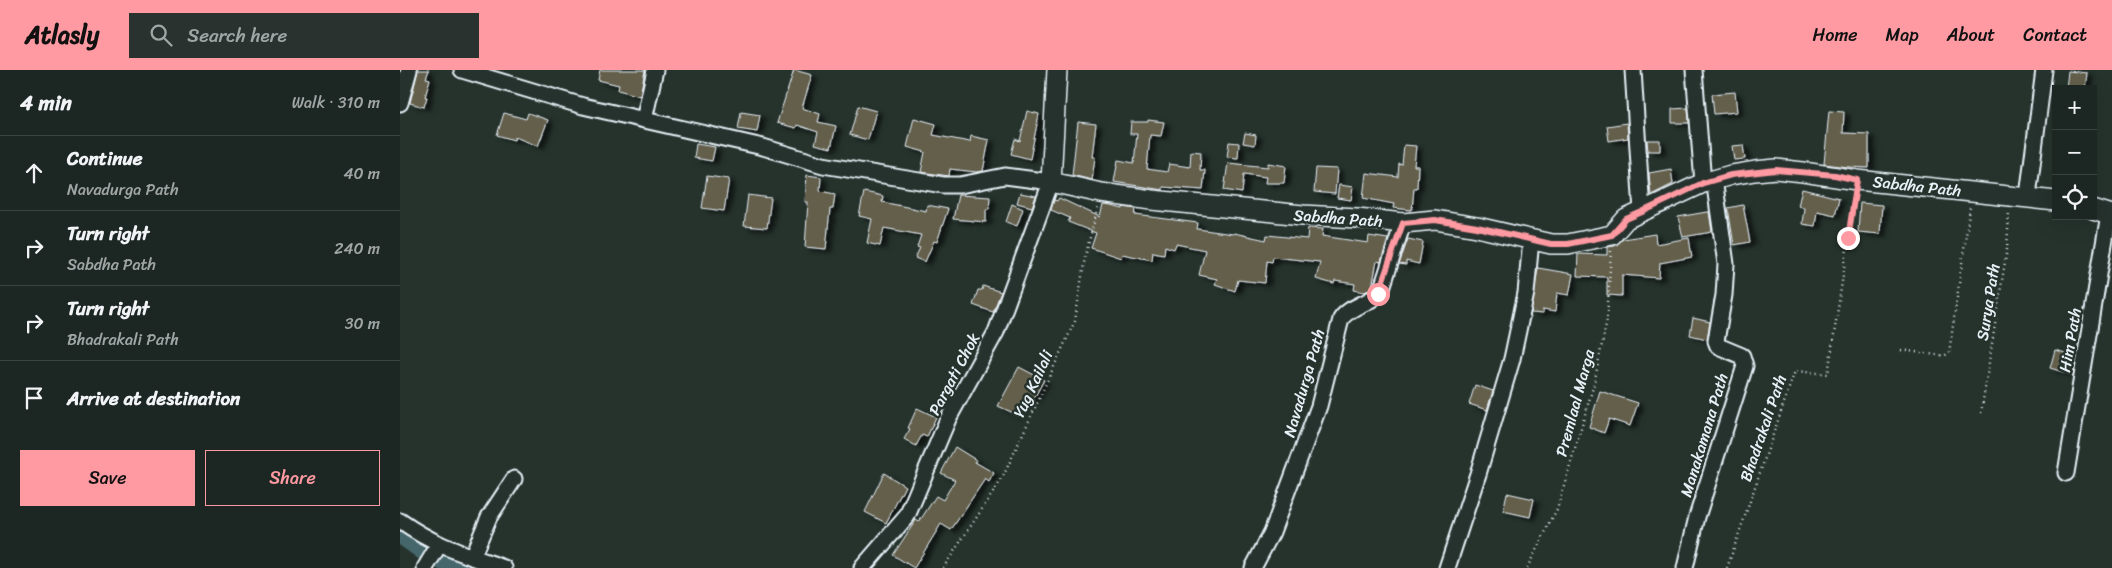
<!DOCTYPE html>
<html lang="en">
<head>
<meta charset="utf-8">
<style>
  body { margin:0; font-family:Sriracha,sans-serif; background:#29322f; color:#f1f3f6 }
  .controls { position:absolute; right:15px; top:15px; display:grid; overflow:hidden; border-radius:0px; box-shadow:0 5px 20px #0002 }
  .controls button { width:45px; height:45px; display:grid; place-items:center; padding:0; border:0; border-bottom:1px solid #3a4340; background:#1c2622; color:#f1f3f6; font:25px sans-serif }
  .stop { position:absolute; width:15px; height:15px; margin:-11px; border:4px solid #ff9aa2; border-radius:50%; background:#fff }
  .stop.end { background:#ff9aa2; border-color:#fff; box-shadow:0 1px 5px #0008 }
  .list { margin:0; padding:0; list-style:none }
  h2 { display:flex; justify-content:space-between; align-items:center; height:65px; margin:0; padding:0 20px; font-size:21px }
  h2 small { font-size:16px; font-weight:400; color:#a0a5a5 }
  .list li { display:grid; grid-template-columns:32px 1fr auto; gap:15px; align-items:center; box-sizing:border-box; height:75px; padding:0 20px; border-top:1px solid #3a4340 }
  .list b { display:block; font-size:19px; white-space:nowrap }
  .list p { margin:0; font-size:16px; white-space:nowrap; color:#a0a5a5 }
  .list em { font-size:16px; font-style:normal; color:#a0a5a5 }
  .actions { display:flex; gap:10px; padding:15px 20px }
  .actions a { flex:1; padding:11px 0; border:1px solid #ff9aa2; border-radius:0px; text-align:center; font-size:18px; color:#ff9aa2 }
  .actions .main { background:#ff9aa2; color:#111 }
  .icon { flex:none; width:28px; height:28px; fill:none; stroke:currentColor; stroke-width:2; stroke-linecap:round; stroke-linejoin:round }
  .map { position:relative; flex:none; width:1712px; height:498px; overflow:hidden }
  header { display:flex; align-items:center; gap:30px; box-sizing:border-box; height:70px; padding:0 25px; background:#ff9aa2; color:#111 }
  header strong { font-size:24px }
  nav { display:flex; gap:28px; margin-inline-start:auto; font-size:18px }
  .search { width:350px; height:45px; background:#29322f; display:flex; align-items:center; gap:12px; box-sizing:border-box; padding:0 18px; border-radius:0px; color:#a0a5a5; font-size:19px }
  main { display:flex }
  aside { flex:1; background:#1c2622 }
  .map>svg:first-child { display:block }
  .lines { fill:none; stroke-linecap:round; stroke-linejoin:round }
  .river { stroke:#44666b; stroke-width:24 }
  .building { fill:#645e4c; stroke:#e8f1f8; filter:url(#shadow) }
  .minor-casing { stroke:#e8f1f8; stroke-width:19 }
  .tertiary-casing { stroke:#e8f1f8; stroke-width:22 }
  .path { stroke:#e8f1f8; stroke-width:2.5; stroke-dasharray:1 4; stroke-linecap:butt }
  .minor { stroke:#26332d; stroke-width:15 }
  .tertiary { stroke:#26332d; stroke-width:19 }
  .route { stroke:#ff9aa2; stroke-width:6 }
  .labels { text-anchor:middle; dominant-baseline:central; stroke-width:5; stroke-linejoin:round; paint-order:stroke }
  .street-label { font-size:16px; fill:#e8f1f8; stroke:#26332d }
</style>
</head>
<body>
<header>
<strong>Atlasly</strong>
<div class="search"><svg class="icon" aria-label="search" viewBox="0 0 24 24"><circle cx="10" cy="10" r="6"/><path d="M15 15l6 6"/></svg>Search here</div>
<nav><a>Home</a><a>Map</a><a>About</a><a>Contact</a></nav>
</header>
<main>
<aside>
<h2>4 min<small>Walk · 310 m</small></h2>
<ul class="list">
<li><svg class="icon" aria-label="ahead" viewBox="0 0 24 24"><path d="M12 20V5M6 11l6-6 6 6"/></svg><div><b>Continue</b><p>Navadurga Path</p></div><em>40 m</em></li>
<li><svg class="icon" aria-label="right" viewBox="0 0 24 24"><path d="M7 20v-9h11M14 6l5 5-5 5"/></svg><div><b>Turn right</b><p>Sabdha Path</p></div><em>240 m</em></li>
<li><svg class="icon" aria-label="right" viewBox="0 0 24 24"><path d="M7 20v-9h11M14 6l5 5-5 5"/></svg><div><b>Turn right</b><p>Bhadrakali Path</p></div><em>30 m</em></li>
<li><svg class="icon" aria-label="arrive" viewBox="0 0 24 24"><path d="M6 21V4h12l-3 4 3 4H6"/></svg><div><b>Arrive at destination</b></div></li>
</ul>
<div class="actions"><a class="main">Save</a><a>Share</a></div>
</aside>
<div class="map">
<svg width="1712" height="498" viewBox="0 0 1712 498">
  <defs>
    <filter id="shadow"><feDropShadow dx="5.5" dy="3" stdDeviation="2.5" flood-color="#0009"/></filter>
  </defs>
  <rect width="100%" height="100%" fill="#26332d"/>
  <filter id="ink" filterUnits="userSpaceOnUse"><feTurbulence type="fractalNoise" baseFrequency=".02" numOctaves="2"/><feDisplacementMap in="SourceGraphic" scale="10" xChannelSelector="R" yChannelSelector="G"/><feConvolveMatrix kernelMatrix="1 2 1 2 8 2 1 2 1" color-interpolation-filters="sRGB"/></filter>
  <g filter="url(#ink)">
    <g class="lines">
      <!-- river -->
      <g class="river">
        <polyline points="0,461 25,479"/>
        <polyline points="44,489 62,498"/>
      </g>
    </g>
    <!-- building -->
    <g class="building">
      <polygon points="18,0 29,0 26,8 30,9 25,27 27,27 24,37 10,33"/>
      <polygon points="200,0 245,0 240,26 218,20 219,15 198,10"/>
      <polygon points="394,0 412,5 402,38 420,44 418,52 436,56 431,78 415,74 418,62 397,55 396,58 377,53"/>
      <polygon points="1668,1 1687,3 1685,19 1666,19"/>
      <polygon points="1335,22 1337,42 1314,44 1312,24"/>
      <polygon points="458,36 476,41 468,70 450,65"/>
      <polygon points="1288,38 1289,53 1272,53 1272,39"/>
      <polygon points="627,41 639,44 630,89 611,84 615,69 620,71"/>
      <polygon points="1429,41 1444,42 1443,63 1469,64 1469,98 1449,97 1424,94"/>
      <polygon points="341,42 360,45 357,62 338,59"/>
      <polygon points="104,43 126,49 128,43 148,50 138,76 115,67 114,70 97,65"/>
      <polygon points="514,48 536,54 533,65 570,72 571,66 589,70 583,101 576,102 550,99 549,106 521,102 525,82 507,77"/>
      <polygon points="748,50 764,52 761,66 750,65 747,99 767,102 769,94 790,97 791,81 801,82 800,100 805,100 803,120 763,117 763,120 714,112 718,90 734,93 737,64 730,64 731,52 748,52"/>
      <polygon points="678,52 696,54 692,87 695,87 692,110 672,105"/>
      <polygon points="1227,53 1228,68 1209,71 1207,56"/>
      <polygon points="845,63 856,65 855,75 843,73"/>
      <polygon points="1247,70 1260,70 1260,81 1248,81"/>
      <polygon points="829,72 839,73 838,88 827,87"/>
      <polygon points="296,74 315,77 312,91 294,88"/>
      <polygon points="1004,75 1016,76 1014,96 1018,96 1017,118 1014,118 1012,140 993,138 994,134 963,128 966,103 998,107 999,94 1002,95"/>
      <polygon points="1343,75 1345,89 1334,90 1332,76"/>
      <polygon points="828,93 868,97 868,93 886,96 884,113 865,113 866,107 844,104 842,123 824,120"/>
      <polygon points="916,98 937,99 935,124 914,122"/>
      <polygon points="1271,99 1273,114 1251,125 1249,103"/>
      <polygon points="407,105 421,107 420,121 435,124 433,139 430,139 426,179 405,177 408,132 405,132"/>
      <polygon points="307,106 329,109 324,141 302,138"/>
      <polygon points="939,115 953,117 951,130 937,128"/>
      <polygon points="1402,119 1439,128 1435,145 1417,141 1415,156 1402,154 1404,138 1398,136"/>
      <polygon points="464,122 483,126 482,132 526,141 527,135 548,139 537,172 534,171 525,192 515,188 520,178 517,177 521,165 484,158 480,176 467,173 472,149 459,146"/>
      <polygon points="620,123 636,126 632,137 617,133"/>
      <polygon points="348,125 371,128 367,158 344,156"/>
      <polygon points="558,125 590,127 589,139 586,139 586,152 553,149"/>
      <polygon points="659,128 700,147 703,135 711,136 723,139 723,137 736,139 735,145 798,153 797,159 833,164 834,163 866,170 867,165 907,169 908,158 923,159 922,166 968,173 969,166 988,169 981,192 977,191 972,217 965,222 954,220 955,214 935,211 934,214 916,209 920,192 873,187 872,192 867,191 865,213 838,210 835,221 815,214 817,209 799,205 805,180 800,179 776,174 774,179 765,176 764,184 753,182 752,190 722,184 721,188 691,178 696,163 668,152 670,148 651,140 654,130 657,131"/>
      <polygon points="1460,133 1482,135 1480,164 1458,162"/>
      <polygon points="612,134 623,139 617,156 606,152"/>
      <polygon points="1343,135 1350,172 1334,175 1328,138"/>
      <polygon points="1307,142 1309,142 1312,162 1283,167 1278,147"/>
      <polygon points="1255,164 1256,174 1289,168 1292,187 1260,193 1259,208 1222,205 1222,226 1207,225 1207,207 1177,206 1178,184 1207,185 1207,177 1215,176 1223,169"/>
      <polygon points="1008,169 1023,172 1019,194 1006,191 1006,195 999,194"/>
      <polygon points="1138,198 1173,204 1169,225 1157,223 1155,242 1143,240 1143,244 1131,243"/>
      <polygon points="583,216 601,222 593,242 573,235 578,220 582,220"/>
      <polygon points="1293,248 1310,252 1307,269 1290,265"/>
      <polygon points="1655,280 1676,286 1673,305 1650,298"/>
      <polygon points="619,297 644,310 633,330 627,327 618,345 598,336"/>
      <polygon points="1075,315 1093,321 1087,340 1069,334"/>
      <polygon points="1200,321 1238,333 1230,356 1209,349 1204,363 1189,357"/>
      <polygon points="517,338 536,347 527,367 522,365 516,376 504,369 510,359 508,358"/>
      <polygon points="555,377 576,390 575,392 594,403 589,412 585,409 551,460 541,454 514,498 493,485 516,450 519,452 536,426 543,430 555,410 541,403"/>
      <polygon points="484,403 505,416 486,453 465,442"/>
      <polygon points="1107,423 1134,429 1130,447 1103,441"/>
    </g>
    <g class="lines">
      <defs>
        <g id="minor">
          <polyline points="62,0 183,36 363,77 423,95 543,115 560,115 605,106 651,112 596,262 548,349 507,446 462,498"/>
          <polyline points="1233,0 1242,142"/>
          <polyline points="1294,0 1303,113"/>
          <polyline points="0,33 9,0"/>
          <polyline points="244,50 255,0"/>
          <polyline points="1628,126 1644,0"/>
          <polyline points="1666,403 1709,144"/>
          <path d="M0 451C35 476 64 484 104 498"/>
          <polyline points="72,487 89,447 114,409"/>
          <polyline points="25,498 39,475"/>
          <path d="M853 498 872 462 919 336 941 249C950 235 971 234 981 221L1003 153"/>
          <polyline points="1047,498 1078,404 1112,289 1126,223 1131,170"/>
          <polyline points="1285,498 1297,447 1345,296 1342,286 1318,276 1316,271 1324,225 1326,194 1314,109"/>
        </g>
        <g id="tertiary">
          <polyline points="657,0 651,112 701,123 752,130 903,145 957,148 1003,153 1035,150 1077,157 1151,174 1168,174 1212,165 1226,149 1303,113 1331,105 1355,101 1376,99 1403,102 1457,110 1656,131"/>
          <polyline points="1693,139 1712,145"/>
        </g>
      </defs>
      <!-- minor casing -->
      <use href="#minor" class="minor-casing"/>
      <!-- tertiary casing -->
      <use href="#tertiary" class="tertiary-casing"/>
      <!-- path -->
      <g class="path">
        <polyline points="1501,280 1544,286 1549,283 1570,138"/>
        <polyline points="1581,343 1607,179 1609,142"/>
        <polyline points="543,498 602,409 675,251 685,187 698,137"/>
        <polyline points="1127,498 1157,439 1194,314 1207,249 1211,181"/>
        <polyline points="1327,498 1395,301 1428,304 1455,126"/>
      </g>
      <!-- minor -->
      <use href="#minor" class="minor"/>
      <!-- tertiary -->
      <use href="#tertiary" class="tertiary"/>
    </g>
  </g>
  <g class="lines" filter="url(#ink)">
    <!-- route -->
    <polyline class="route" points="978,224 1003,153 1035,150 1077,157 1151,174 1168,174 1212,165 1226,149 1242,142 1303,113 1331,105 1376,100 1435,105 1457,110 1448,168"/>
  </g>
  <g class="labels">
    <!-- street labels -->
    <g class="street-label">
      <text transform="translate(1517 116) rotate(6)">Sabdha Path</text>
      <text transform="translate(938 148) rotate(4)">Sabdha Path</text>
      <text transform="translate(1588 232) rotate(-81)">Surya Path</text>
      <text transform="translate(1670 270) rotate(-80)">Him Path</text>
      <text transform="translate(554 304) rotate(-62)">Pargati Chok</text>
      <text transform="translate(904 313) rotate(-74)">Navadurga Path</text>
      <text transform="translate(633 314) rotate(-65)">Yug Kailali</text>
      <text transform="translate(1175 333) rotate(-75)">Premlaal Marga</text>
      <text transform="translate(1363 358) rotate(-71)">Bhadrakali Path</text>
      <text transform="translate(1304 365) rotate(-73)">Manakamana Path</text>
    </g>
  </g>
</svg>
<div class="controls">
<button>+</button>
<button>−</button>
<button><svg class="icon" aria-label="locate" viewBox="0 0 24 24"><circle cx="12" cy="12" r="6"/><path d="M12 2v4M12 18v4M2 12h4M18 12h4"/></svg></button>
</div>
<div class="stop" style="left:978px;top:224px"></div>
<div class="stop end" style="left:1448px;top:168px"></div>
</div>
</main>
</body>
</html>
